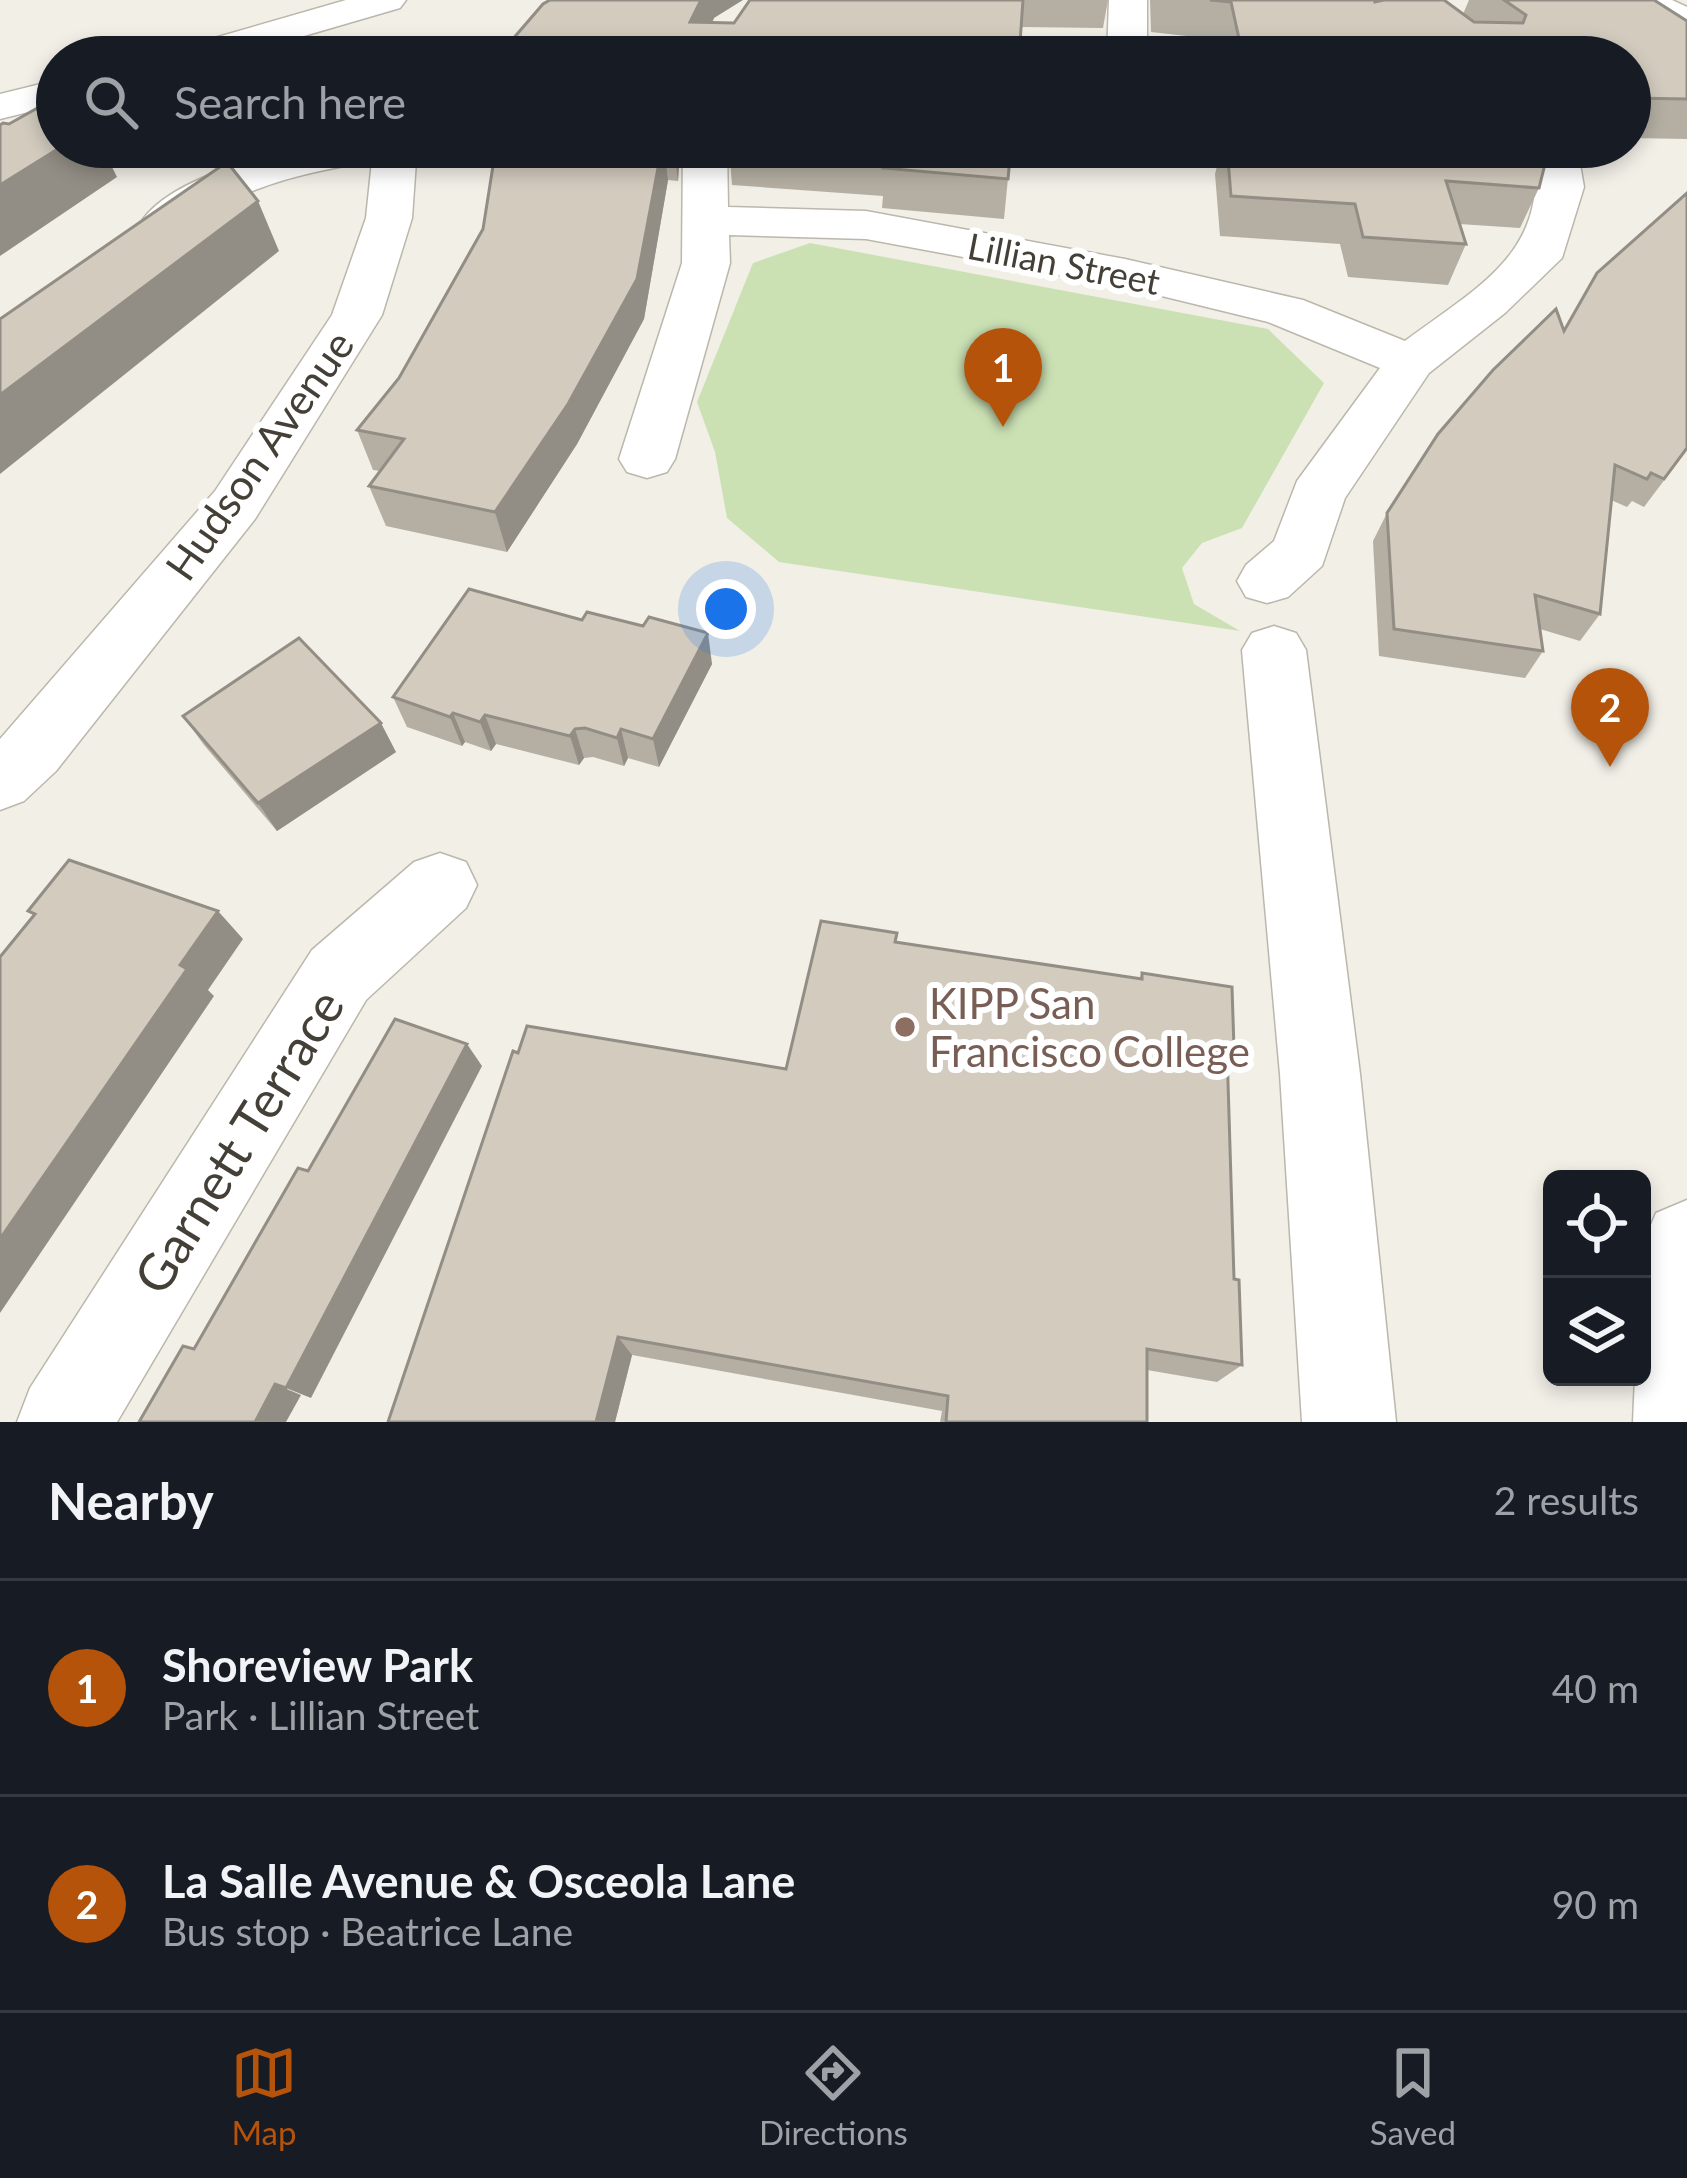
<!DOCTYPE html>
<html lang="en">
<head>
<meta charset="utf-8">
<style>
  body { margin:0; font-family:Lato,sans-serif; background:#20242c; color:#f1f3f6 }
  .controls { position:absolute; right:36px; bottom:36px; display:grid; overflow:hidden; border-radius:18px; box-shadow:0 6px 18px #0003 }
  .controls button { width:108px; height:108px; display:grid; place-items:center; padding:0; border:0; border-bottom:3px solid #363941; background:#171b24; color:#f1f3f6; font:60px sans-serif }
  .you { position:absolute; left:726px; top:609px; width:42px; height:42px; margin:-30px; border:9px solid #fff; border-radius:50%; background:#1a73e8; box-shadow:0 0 0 18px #1a73e833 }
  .badge { display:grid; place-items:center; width:78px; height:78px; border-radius:50%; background:#b45309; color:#fff; font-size:39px; font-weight:700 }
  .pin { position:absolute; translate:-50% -99px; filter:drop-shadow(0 3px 6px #0008) }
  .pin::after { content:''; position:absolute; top:63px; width:42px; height:36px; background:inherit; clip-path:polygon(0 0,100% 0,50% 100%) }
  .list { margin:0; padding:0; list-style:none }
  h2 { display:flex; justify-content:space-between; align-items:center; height:156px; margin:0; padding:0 48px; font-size:51px }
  h2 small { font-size:39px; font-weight:400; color:#9ea1a6 }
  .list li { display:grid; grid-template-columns:78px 1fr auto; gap:36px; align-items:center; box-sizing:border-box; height:216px; padding:0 48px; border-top:3px solid #363941 }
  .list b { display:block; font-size:45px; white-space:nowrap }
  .list p { margin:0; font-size:39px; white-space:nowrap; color:#9ea1a6 }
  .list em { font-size:39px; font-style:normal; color:#9ea1a6 }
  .icon { flex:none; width:66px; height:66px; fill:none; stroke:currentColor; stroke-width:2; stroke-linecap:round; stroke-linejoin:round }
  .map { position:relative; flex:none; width:1687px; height:1422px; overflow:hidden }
  .search { position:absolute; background:#171b24; box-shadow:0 6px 18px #0003; left:36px; right:36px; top:36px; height:132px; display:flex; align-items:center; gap:30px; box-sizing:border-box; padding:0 42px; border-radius:66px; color:#9ea1a6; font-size:45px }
  .sheet { height:588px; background:#171b24 }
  nav { display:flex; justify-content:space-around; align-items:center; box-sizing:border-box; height:168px; border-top:3px solid #363941; background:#171b24; font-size:33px; color:#9ea1a6 }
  nav a { display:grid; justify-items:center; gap:6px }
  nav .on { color:#b45309 }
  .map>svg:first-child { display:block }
  .green { fill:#cbe1b4 }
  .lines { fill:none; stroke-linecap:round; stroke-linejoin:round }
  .minor-casing { stroke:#bcb7ab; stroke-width:3 }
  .minor { fill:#fff; fill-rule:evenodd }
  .wall { fill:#b5afa3 }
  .shaded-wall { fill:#938e85 }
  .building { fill:#d2cbbe; stroke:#938e85; stroke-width:3 }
  .education-dot { fill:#8d6e63; stroke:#fff; stroke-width:4.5 }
  .labels { text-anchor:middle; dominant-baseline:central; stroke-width:12; stroke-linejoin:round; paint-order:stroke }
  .far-street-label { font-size:36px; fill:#443f37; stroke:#fff }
  .street-label { font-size:42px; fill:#443f37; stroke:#fff }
  .education-label { font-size:42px; fill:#785e54; stroke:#fff; text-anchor:start }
  .near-street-label { font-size:51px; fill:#443f37; stroke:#fff }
</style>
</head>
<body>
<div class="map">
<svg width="1687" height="1422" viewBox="0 0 1687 1422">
  <rect width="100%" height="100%" fill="#f2efe7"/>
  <!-- green -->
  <polygon class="green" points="810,243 1268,329 1324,383 1242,528 1202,543 1182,568 1194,604 1240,631 779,562 727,518 715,452 697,402 753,263"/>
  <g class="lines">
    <defs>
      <g id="minor">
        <polygon points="346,0 406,0 400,8 232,57 170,57 176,49"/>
        <polygon points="1109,0 1147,0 1147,57 1107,57"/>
        <polygon points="1623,0 1672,0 1687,7 1687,32 1629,8"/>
        <polygon points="57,80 57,105 0,119 0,94"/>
        <path d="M308 147H417L412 218 382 315 255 519 56 771 24 801 0 810V739L215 491 332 315 366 218 372 161C314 171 259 182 208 213 186 226 174 238 148 232L141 222C170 179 259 157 308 147Z"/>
        <path d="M683 147H727L728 207 866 211 1125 259 1303 300 1405 341C1480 285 1550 252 1533 147H1577L1584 187 1562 258 1505 313 1429 373 1345 498 1322 566 1288 597 1267 603 1246 597 1237 581 1246 565 1274 541 1297 481 1380 368 1268 322 1125 287 866 239 729 235 730 263 675 459 667 472 647 478 627 472 619 459 682 263Z"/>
        <polygon points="1274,626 1296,633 1306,650 1360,1074 1396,1422 1302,1422 1280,1074 1242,650 1252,633"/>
        <polygon points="440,853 466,862 477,885 466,908 366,1000 117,1422 17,1422 30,1388 312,950 414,862"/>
        <polygon points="1687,1200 1687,1422 1633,1422 1635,1377 1642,1377 1643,1244 1656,1213"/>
      </g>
    </defs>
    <!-- minor casing -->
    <use href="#minor" class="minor-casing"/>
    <!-- minor -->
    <use href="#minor" class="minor"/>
  </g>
  <!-- wall -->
  <g class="wall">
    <polygon points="750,0 1108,0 1103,28 1021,27 509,57 714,18 712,23 734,23"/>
    <polygon points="1150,0 1375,0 1375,2 1463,14 1469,0 1654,0 1687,21 1687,139 1630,138 1630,57 1225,57 1222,40 1151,32"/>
    <polygon points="496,147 680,147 678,181 668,180 644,319 577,444 507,552 386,526 369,486 380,471 373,470 357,430 399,378 483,229"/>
    <polygon points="729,147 1011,147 1004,219 882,208 883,196 732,185"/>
    <polygon points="1222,147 1544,147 1539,188 1520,228 1459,224 1466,244 1448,285 1348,277 1340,244 1220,236 1215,174"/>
    <polygon points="1564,331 1687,450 1644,507 1632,501 1627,507 1611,500 1600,614 1580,641 1540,629 1543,651 1525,678 1379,656 1373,541 1387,513"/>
    <polygon points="582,620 712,664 659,767 628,758 624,766 593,757 584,758 579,765 496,744 491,751 465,742 462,746 407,727 393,697"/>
    <polygon points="183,716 396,752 277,831 204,745"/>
    <polygon points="896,942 1139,979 1142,973 1234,1049 1227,1059 1234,1279 1242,1365 1217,1382 1147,1370 1147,1422 940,1422 942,1411 632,1355 615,1422 388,1422 518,1053 786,1069"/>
  </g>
  <!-- shaded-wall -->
  <g class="shaded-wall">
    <polygon points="701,0 743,0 714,18 696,57 690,22"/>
    <polygon points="61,147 102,147 117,177 0,256 0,185"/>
    <polygon points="662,147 664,147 668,180 644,319 577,444 507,552 495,512"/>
    <polygon points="674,147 680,147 678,181"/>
    <polygon points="258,201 279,251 0,474 0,395"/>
    <polygon points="708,633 712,664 659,767 653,739"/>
    <polygon points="453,713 465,742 462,746 450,717"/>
    <polygon points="485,715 496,744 491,751 480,722"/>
    <polygon points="381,723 396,752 277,831 258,803"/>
    <polygon points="575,729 584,758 579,765 570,736"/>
    <polygon points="621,729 628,758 624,766 617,738"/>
    <polygon points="218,911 243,939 208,990 214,996 0,1313 0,1239 180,965"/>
    <polygon points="467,1044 482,1066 311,1398 286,1388"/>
    <polygon points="618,1337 632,1355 615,1422 596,1422"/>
    <polygon points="275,1384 301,1395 286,1422 255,1422"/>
  </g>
  <!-- building -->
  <g class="building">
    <polygon points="550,0 701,0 690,22 734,23 750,0 1023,0 1019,57 509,57 512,40 543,4"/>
    <polygon points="1210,0 1375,0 1375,2 1384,0 1444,0 1474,22 1523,23 1526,15 1504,0 1654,0 1687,21 1687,99 1630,98 1630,57 1243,57 1231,2"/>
    <polygon points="57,97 57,147 61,147 0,185 0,125 3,123 9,124"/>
    <polygon points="496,147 662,147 637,279 568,404 495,512 369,486 404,439 357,430 399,378 483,229"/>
    <polygon points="753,147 1011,147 1008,179 883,168 886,157"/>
    <polygon points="1227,147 1544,147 1549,148 1539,188 1446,181 1466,244 1363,237 1355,204 1231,196"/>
    <polygon points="227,162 258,201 0,395 0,319"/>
    <polygon points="1687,193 1687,448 1664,479 1651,473 1647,479 1615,465 1600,614 1535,595 1543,651 1394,629 1387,513 1438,434 1493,370 1556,309 1564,331 1597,273"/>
    <polygon points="469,589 582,620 587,612 643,626 649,617 708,633 653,739 621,729 617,738 585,728 575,729 570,736 485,715 480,722 453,713 450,717 393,697"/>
    <polygon points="299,638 381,723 258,803 183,716"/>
    <polygon points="69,860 218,911 180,965 187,969 0,1239 0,957 35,914 28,911"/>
    <polygon points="821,921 897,933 895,942 1142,979 1142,973 1232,987 1234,1049 1227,1049 1234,1279 1239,1280 1242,1365 1147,1349 1147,1422 946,1422 948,1396 618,1337 596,1422 388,1422 513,1051 518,1053 527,1026 786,1069"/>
    <polygon points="395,1019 467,1044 286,1388 275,1384 255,1422 139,1422 183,1346 194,1349 298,1168 308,1171"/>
  </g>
  <!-- markers -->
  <circle class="education-dot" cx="905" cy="1027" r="12"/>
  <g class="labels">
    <!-- far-street labels -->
    <g class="far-street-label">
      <text transform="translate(1064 263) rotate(11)">Lillian Street</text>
    </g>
    <!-- street labels -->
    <g class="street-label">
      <text transform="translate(259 455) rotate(-55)">Hudson Avenue</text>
    </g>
    <!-- education labels -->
    <g class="education-label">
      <text x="929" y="1003">KIPP San<tspan x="929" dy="48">Francisco College</tspan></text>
    </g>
    <!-- near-street labels -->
    <g class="near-street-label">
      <text transform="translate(238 1141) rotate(-58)">Garnett Terrace</text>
    </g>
  </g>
</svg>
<div class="controls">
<button><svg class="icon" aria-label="locate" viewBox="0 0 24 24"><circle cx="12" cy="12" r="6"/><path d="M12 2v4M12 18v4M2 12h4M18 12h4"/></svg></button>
<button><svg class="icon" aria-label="layers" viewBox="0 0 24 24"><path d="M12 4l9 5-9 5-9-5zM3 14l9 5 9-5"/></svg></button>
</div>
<div class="you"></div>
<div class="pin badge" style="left:1003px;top:427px">1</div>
<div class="pin badge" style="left:1610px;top:767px">2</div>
<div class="search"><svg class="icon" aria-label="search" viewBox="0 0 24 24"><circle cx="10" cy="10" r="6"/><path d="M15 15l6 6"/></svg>Search here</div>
</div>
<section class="sheet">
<h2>Nearby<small>2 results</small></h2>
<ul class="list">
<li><span class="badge">1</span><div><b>Shoreview Park</b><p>Park · Lillian Street</p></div><em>40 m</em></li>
<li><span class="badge">2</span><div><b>La Salle Avenue &amp; Osceola Lane</b><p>Bus stop · Beatrice Lane</p></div><em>90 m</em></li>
</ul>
</section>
<nav>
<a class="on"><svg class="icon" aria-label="map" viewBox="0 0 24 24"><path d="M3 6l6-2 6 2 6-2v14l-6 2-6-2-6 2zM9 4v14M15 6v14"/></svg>Map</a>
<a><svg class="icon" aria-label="directions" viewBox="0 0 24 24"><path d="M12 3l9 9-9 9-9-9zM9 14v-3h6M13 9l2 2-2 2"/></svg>Directions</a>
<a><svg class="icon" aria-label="saved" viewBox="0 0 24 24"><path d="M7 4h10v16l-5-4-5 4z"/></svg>Saved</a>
</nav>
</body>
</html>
